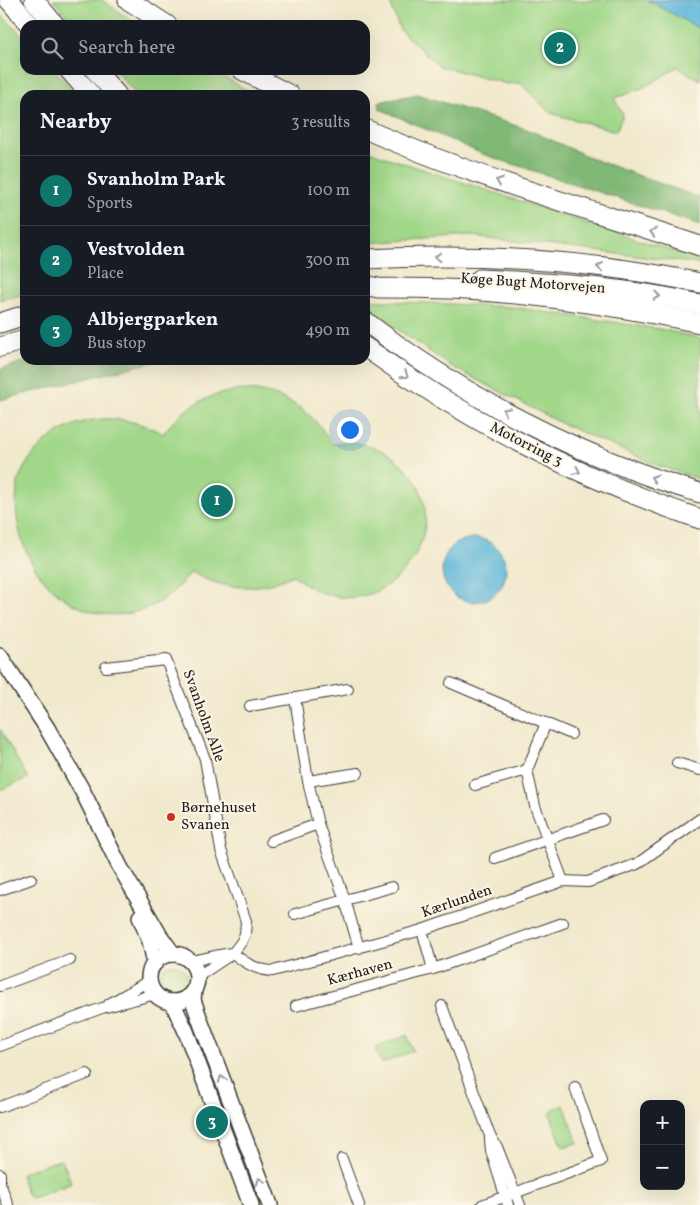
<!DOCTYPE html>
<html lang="en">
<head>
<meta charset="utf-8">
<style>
  body { margin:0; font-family:Vollkorn,serif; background:#20242c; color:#f1f3f6 }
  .controls { position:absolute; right:15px; bottom:15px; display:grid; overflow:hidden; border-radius:10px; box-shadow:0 5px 20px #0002 }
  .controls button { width:45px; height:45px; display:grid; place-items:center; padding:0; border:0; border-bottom:1px solid #363941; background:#171b24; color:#f1f3f6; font:25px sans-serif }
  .you { position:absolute; left:349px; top:429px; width:18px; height:18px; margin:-12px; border:4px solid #fff; border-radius:50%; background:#1a73e8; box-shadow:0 0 0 8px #1a73e833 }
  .badge { display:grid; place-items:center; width:32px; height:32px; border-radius:50%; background:#0f766e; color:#fff; font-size:16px; font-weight:700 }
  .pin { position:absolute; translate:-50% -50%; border:2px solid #fff; box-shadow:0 1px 5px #0006 }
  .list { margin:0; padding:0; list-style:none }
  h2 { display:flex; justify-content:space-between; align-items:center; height:65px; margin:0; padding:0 20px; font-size:21px }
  h2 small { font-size:16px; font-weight:400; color:#9ea1a6 }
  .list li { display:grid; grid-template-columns:32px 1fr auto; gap:15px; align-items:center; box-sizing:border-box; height:70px; padding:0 20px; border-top:1px solid #363941 }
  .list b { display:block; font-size:19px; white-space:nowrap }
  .list p { margin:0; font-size:16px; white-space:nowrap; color:#9ea1a6 }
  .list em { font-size:16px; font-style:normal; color:#9ea1a6 }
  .icon { flex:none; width:28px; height:28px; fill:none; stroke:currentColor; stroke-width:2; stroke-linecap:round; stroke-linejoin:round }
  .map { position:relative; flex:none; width:700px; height:1205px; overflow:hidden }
  .search { position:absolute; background:#171b24; box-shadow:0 5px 20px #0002; left:20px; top:20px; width:350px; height:55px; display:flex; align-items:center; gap:12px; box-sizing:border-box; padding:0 18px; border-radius:15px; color:#9ea1a6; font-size:19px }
  .panel { position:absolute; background:#171b24; box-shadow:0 5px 20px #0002; left:20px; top:90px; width:350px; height:275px; border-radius:15px }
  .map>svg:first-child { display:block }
  .green { fill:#a0d789; stroke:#5e7a52 }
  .forest { fill:#80b875; stroke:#4e6a48 }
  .water { fill:#5bb6d9; stroke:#3c697a }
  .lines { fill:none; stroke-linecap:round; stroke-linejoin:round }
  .street-casing { stroke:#3c3b36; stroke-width:12 }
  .secondary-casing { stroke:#3c3b36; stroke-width:18 }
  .highway-casing { stroke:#3c3b36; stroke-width:21 }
  .street { stroke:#fff; stroke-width:10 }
  .secondary { stroke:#fff; stroke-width:15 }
  .highway { stroke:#fff; stroke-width:19 }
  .oneway { stroke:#999 }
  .poi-dot { fill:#c8321e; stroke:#fcf5e5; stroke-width:2 }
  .labels { text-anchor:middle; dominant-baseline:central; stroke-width:4; stroke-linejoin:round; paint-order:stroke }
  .street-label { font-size:15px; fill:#1c1c1c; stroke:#fcf5e5 }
  .poi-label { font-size:15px; fill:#1c1c1c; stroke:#fcf5e5; text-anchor:start }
</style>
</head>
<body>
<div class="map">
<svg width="700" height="1205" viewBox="0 0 700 1205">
  <rect width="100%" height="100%" fill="#fcf5e5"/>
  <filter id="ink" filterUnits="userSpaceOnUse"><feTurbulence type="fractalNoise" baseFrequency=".02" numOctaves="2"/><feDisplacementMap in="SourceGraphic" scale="10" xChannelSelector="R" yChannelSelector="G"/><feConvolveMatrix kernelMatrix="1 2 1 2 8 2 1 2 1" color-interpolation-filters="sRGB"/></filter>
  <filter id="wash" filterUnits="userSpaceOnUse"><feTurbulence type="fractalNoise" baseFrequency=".0096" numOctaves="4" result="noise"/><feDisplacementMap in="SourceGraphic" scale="20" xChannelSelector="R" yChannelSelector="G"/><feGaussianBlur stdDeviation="1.12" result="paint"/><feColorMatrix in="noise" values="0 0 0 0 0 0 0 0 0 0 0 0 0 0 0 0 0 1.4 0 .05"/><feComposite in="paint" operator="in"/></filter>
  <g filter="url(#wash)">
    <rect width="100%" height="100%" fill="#f0e9cc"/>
    <!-- green -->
    <g class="green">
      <polygon points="53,0 102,0 138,25 75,25"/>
      <path d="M389 0H700V80L677 67C656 81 638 92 614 98L623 115 616 131 550 113 520 83 507 84 439 66 400 30Z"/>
      <polygon points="0,13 25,39 25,70 54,70 77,95 25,95 25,294 0,300"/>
      <polygon points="115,70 212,70 255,95 137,95"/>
      <polygon points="365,149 379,155 700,260 700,264 473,236 365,243"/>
      <polygon points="365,300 511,307 659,329 700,338 700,479 659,466 565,425 454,368 369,310"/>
      <path d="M244 390C282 391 314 411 332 444 354 440 376 445 394 458 477 519 379 650 293 575 260 592 224 591 191 572 119 667 0 589 18 481 26 459 43 440 65 429 97 413 132 417 163 434 183 407 210 392 244 390Z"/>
      <polygon points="0,729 28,778 0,790"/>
      <circle cx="173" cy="978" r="14"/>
      <polygon points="407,1035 413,1051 381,1064 375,1048"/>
      <polygon points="564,1105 578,1143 563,1147 550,1114 553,1109"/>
      <polygon points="60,1160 63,1162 71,1182 68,1185 32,1198 28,1196 21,1177 23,1172"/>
    </g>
    <!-- forest -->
    <g class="forest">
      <polygon points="417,94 529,130 596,160 700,198 700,225 485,155 380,109 379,102"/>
      <polygon points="30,360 161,360 0,400 0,369"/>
    </g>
    <!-- water -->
    <g class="water">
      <polygon points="647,0 696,0 700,2 700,29"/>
      <circle cx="474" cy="570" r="32"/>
    </g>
  </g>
  <g filter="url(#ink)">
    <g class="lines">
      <defs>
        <g id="street">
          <polyline points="106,667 166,660 205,759 221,850 246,921 245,934 242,941 233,953 197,977"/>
          <polyline points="451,683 571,734"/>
          <polyline points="295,698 308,781 318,824 345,900 359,948"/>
          <polyline points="250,706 348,689"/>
          <polyline points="546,723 527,770 535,806 563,881"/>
          <polyline points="677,763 700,770"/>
          <polyline points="308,781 358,773"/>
          <polyline points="475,785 527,770"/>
          <polyline points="271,841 318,824"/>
          <polyline points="495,858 603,820"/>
          <polyline points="0,890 31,879"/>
          <polyline points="295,914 392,887"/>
          <polyline points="422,930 433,969"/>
          <path d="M233 953C246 964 257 970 273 971L422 930 563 881 588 882 637 864 700 819"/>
          <path d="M190 961C205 959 218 954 233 953"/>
          <polyline points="0,986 70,960"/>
          <polyline points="109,1004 140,986 150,979"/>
          <polyline points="296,1006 433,969 563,923"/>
          <polyline points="442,1006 490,1136 497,1147 520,1205"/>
          <polyline points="0,1046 102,1008 156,994"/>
          <polyline points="0,1107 87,1074"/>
          <polyline points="490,1139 491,1151 508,1205"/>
          <polyline points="342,1159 359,1205"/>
          <polyline points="0,1174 0,1183 8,1205"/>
          <polyline points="482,1205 601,1161 575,1087"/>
        </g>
        <g id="secondary">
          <polyline points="0,656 47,728 83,792 120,867 160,936 173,954"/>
          <polyline points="140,917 150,941 155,963"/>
          <circle cx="173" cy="978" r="24"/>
          <polyline points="194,990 193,1000 201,1023 270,1205"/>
          <polyline points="172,1002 185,1029 251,1205"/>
        </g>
        <g id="highway">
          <polyline points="9,0 30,25"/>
          <polyline points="34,0 55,25"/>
          <polyline points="128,0 167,25"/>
          <polyline points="69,70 91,95"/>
          <polyline points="95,70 117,95"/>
          <polyline points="242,70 290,95"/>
          <path d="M365 129C473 177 588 209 700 246"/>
          <path d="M365 259C476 253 591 260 700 283"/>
          <path d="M480 279C554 283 628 288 700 304"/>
          <path d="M365 285 378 288C407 288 436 288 466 290 545 295 623 307 700 323"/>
          <path d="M365 321C465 398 580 457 700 493"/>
          <polyline points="0,323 25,315"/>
          <polyline points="0,347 25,340"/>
          <path d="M365 347C468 422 580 478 700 519"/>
        </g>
      </defs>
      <!-- street casing -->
      <use href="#street" class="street-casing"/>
      <!-- secondary casing -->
      <use href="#secondary" class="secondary-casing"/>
      <!-- highway casing -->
      <use href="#highway" class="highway-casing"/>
      <!-- street -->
      <use href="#street" class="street"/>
      <!-- secondary -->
      <use href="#secondary" class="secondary"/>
      <!-- highway -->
      <use href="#highway" class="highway"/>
    </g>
    <!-- one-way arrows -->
    <defs><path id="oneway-chevron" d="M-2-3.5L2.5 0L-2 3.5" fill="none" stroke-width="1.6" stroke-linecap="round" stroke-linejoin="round" transform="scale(1.25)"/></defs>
    <g class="oneway">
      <use href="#oneway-chevron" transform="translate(499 181) rotate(-160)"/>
      <use href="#oneway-chevron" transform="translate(653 232) rotate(-163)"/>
      <use href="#oneway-chevron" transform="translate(438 257) rotate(179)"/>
      <use href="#oneway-chevron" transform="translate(600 267) rotate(-174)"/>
      <use href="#oneway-chevron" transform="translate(657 296) rotate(8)"/>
      <use href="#oneway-chevron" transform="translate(405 375) rotate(34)"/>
      <use href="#oneway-chevron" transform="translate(506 411) rotate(-152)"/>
      <use href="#oneway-chevron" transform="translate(577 471) rotate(25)"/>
      <use href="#oneway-chevron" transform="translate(654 478) rotate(-160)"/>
      <use href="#oneway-chevron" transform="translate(222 1079) rotate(-110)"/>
      <use href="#oneway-chevron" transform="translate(260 1181) rotate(-111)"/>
    </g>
  </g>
  <!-- markers -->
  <circle class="poi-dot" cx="171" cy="817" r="5"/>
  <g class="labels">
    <!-- street labels -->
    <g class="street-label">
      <text transform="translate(533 284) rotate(4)">Køge Bugt Motorvejen</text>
      <text transform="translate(526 445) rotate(27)">Motorring 3</text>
      <text transform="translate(203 716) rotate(70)">Svanholm Alle</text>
      <text transform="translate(457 902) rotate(-19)">Kærlunden</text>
      <text transform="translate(360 973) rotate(-15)">Kærhaven</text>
    </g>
    <!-- poi labels -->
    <g class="poi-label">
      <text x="181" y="808">Børnehuset<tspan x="181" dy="17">Svanen</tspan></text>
    </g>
  </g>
</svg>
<div class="controls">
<button>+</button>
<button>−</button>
</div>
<div class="you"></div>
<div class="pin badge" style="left:217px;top:501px">1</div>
<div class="pin badge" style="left:560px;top:48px">2</div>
<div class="pin badge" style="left:212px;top:1122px">3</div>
<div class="search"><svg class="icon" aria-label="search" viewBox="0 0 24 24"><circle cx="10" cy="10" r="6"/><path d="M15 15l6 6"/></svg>Search here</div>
<section class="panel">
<h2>Nearby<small>3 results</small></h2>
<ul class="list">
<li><span class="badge">1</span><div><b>Svanholm Park</b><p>Sports</p></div><em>100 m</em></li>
<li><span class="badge">2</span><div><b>Vestvolden</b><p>Place</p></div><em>300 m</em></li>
<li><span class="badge">3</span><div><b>Albjergparken</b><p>Bus stop</p></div><em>490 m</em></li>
</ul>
</section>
</div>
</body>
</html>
